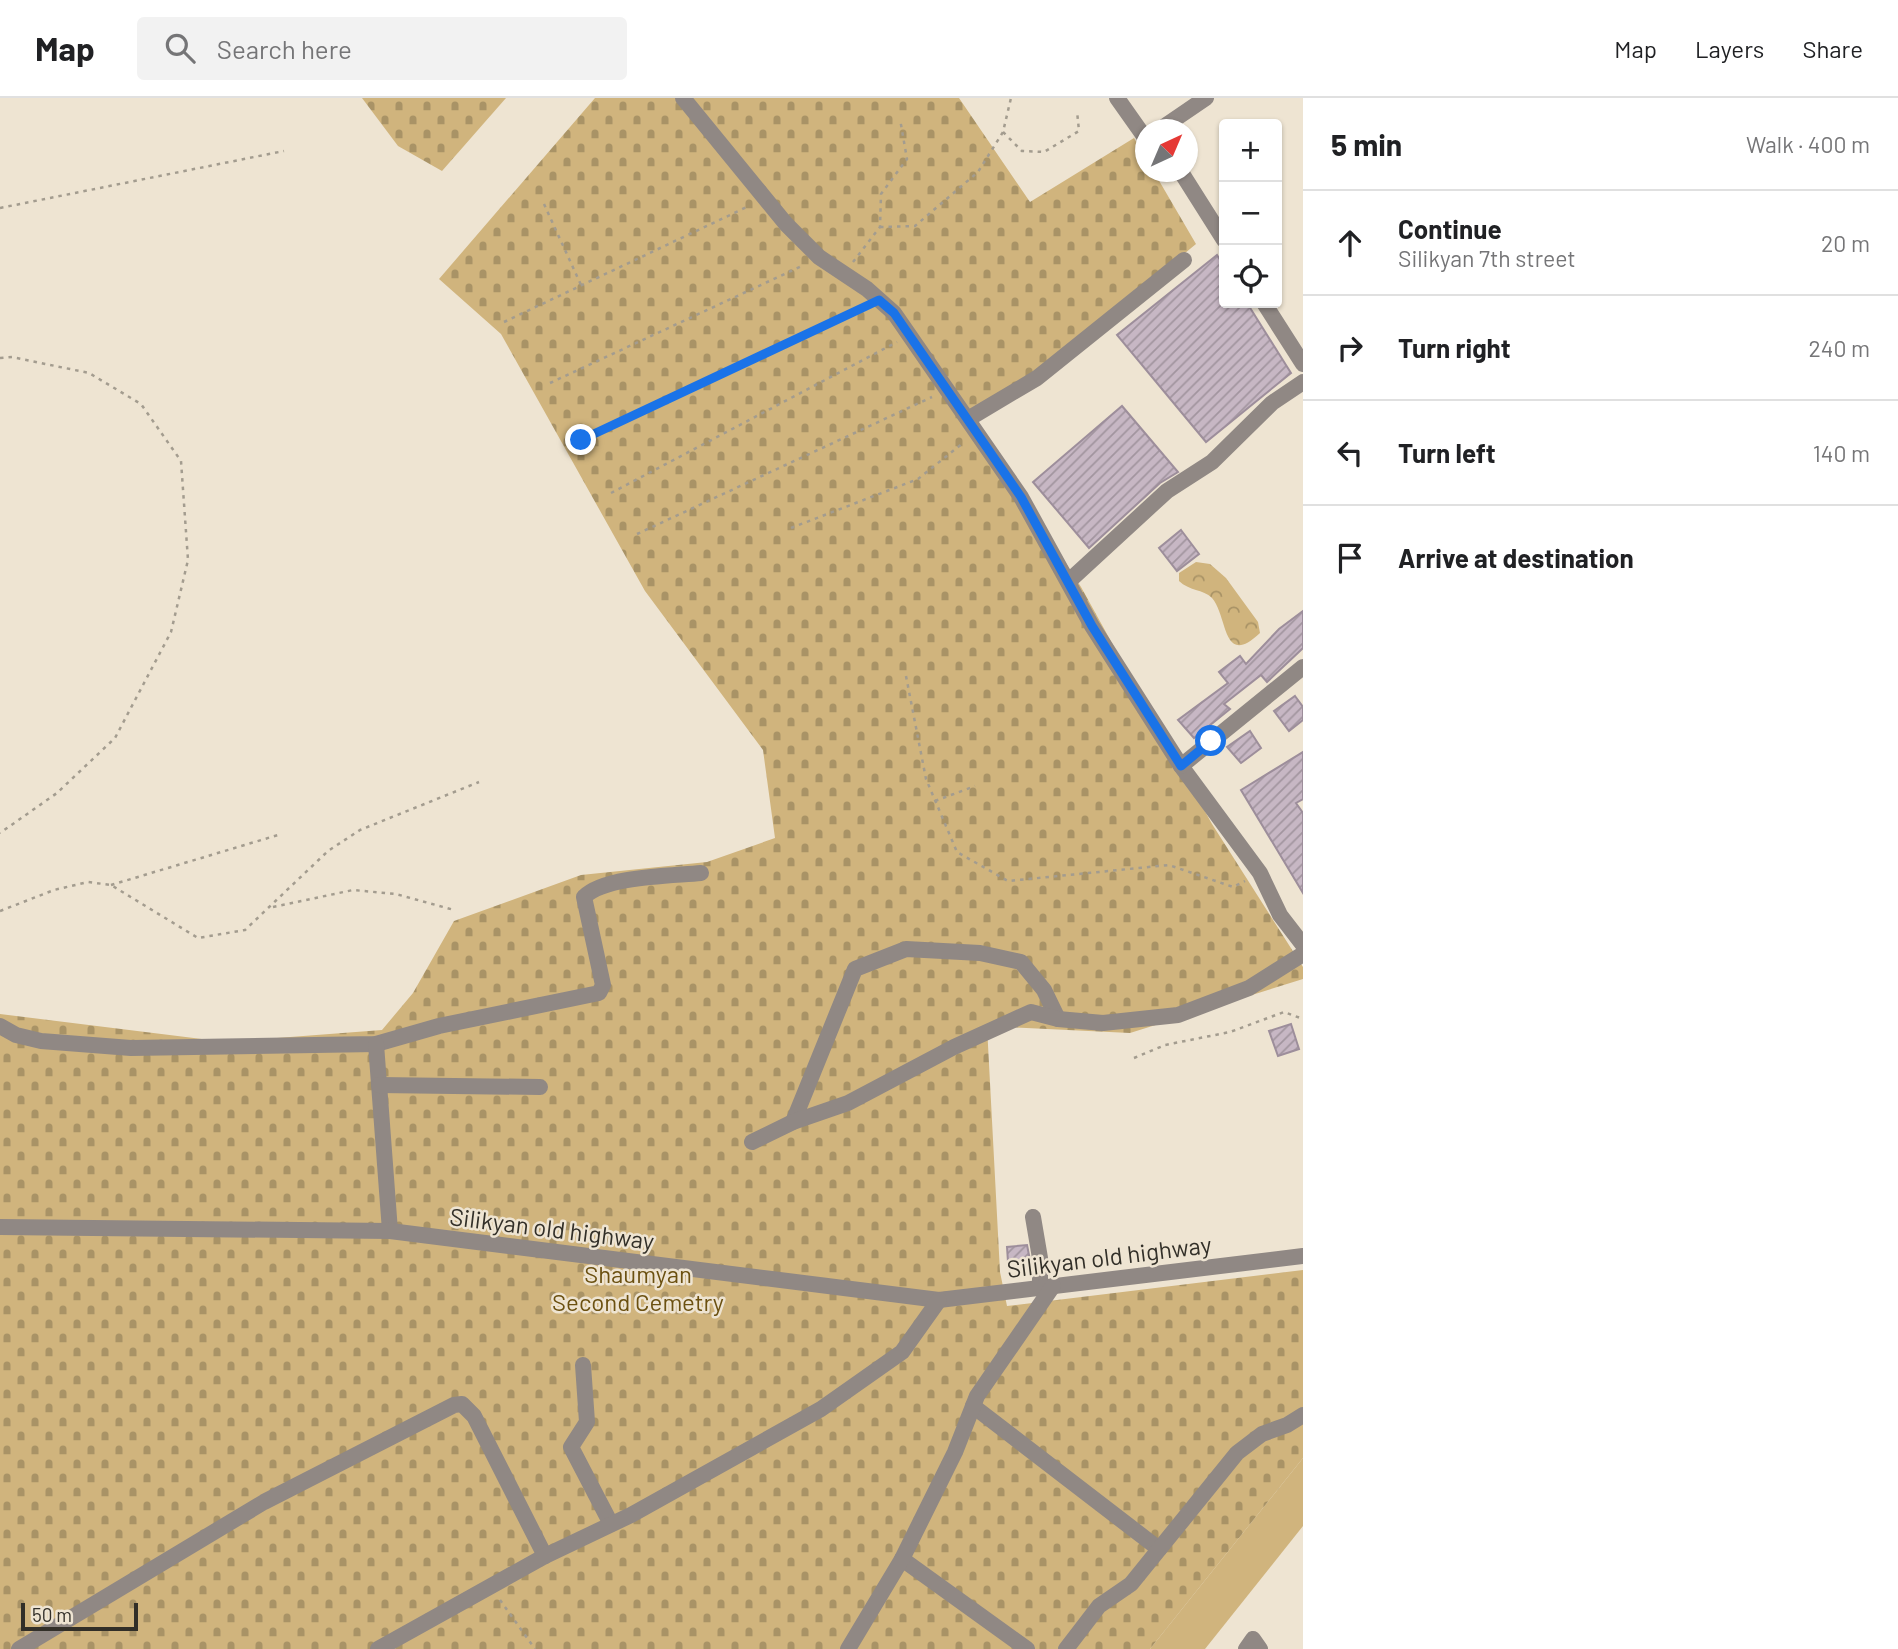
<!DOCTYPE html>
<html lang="en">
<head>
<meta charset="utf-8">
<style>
  body { margin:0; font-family:Barlow,sans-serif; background:#f2f2f2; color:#202124 }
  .controls { position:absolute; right:21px; top:21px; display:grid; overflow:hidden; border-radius:7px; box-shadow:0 2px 5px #0004 }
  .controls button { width:63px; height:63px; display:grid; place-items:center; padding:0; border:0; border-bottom:2px solid #e0e0e0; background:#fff; color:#202124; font:35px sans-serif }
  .compass { position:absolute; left:1135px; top:21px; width:63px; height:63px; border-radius:50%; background:#fff; box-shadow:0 2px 5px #0004; rotate:44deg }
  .scale { position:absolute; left:21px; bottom:18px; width:117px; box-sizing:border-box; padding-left:7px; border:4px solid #322f28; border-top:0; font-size:19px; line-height:24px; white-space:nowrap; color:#322f28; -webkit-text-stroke:5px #eee4d2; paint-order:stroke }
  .stop { position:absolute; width:21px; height:21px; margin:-16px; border:5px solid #1a73e8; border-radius:50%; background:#fff }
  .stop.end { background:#1a73e8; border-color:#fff; box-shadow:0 2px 7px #0008 }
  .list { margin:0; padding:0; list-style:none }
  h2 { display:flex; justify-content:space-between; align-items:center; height:91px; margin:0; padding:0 28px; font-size:30px }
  h2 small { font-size:23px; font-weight:400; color:#757577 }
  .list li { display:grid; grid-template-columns:46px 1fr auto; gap:21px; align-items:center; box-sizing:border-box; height:105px; padding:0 28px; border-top:2px solid #e0e0e0 }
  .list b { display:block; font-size:26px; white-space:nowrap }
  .list p { margin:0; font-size:23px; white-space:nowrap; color:#757577 }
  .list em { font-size:23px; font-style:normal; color:#757577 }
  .icon { flex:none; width:38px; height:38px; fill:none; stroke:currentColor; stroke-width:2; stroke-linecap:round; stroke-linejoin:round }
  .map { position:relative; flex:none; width:1303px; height:1551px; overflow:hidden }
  header { display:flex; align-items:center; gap:42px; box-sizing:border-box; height:98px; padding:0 35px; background:#fff; border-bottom:2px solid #e0e0e0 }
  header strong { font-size:33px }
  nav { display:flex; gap:38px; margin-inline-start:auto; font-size:24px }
  .search { width:490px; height:63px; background:#f2f2f2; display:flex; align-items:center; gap:18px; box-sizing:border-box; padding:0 24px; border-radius:7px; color:#757577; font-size:26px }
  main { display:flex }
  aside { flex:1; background:#fff }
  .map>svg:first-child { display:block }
  .green { fill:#d0b47d }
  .forest { fill:url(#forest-crowns) }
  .cemetery { fill:url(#cemetery-stones) }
  .building { fill:url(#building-hatch); stroke:#9d8e9b; stroke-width:2 }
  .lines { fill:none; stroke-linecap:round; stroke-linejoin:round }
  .path { stroke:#a39c8f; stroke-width:2.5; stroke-dasharray:3.5 5; stroke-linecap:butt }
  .minor { stroke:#908884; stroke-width:16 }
  .route { stroke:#1a73e8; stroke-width:9 }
  .labels { text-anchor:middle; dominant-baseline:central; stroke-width:5; stroke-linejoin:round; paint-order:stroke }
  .street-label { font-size:24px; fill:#322f28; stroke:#eee4d2 }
  .park-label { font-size:24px; fill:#6b5010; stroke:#eee4d2 }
</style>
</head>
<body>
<header>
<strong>Map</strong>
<div class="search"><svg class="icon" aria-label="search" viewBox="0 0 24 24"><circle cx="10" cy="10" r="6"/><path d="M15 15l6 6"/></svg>Search here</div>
<nav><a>Map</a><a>Layers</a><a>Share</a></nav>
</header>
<main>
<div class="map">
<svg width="1303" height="1551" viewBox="0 0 1303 1551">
  <defs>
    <pattern id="forest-crowns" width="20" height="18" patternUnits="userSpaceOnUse" patternTransform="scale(1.75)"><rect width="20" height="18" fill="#d0b47d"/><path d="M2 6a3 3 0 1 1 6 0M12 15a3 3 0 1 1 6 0" fill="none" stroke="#a99366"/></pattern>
    <pattern id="cemetery-stones" width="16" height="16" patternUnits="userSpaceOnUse" patternTransform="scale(1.75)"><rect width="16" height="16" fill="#d0b47d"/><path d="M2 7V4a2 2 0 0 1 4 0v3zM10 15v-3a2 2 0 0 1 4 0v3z" fill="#a99366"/></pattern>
    <pattern id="building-hatch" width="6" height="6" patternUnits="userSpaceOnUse" patternTransform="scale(1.75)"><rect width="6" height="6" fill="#c7b7c4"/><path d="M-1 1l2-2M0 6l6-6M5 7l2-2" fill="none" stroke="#a2959f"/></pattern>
  </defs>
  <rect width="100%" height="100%" fill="#eee4d2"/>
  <!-- green -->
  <polygon class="green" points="1303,1360 1303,1428 1205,1551 1150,1551"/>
  <!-- forest -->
  <path class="forest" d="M1196 464 1210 466 1226 480 1258 524 1260 535C1222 571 1228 518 1212 500 1203 491 1189 493 1179 483V475Z"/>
  <!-- cemetery -->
  <g class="cemetery">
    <polygon points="362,0 506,0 442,73 398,48"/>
    <polygon points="595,0 959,0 1030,104 1134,40 1145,59 1146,74 1154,74 1196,146 1064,255 970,313 1081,489 1212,726 1303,869 1303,881 1130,935 987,928 1000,1174 1007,1208 1303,1172 1303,1360 1150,1551 0,1551 0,916 226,944 382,932 413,895 454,823 581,777 707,764 775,740 763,652 645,493 501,236 439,181"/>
  </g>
  <!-- building -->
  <g class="building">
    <polygon points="1217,157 1224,168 1224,205 1247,205 1291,275 1206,344 1117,237"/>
    <polygon points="1122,308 1178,374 1160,385 1089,450 1033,384"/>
    <polygon points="1181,432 1199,456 1177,473 1159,450"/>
    <polygon points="1303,513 1303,550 1267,584 1261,577 1224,606 1230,611 1194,640 1178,622 1228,585 1219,574 1240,558 1246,566 1279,531"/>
    <polygon points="1295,598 1303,609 1303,622 1289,633 1274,613"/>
    <polygon points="1250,633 1261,650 1241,665 1227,649"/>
    <polygon points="1303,654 1303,701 1296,705 1303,715 1303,795 1241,692"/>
    <polygon points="1291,926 1299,951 1278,958 1269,933"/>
    <polygon points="1027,1147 1030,1162 1008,1164 1007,1149"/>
  </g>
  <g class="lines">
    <!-- path -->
    <g class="path">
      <polyline points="1003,34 1022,53 1044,54 1079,33 1077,13"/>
      <polyline points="544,106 581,187"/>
      <polyline points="0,110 284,53"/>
      <polyline points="880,129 915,128 978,74 1003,34 1011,0"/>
      <polyline points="853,164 880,129 881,96 907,61 900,21"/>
      <polyline points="504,224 749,108"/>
      <polyline points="0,260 12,259 89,275 141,306 181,363 188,462 171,534 115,640 57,695 0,735"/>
      <polyline points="550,285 804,167"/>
      <polyline points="581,342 863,209"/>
      <polyline points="611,395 897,244"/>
      <polyline points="791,430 918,381 963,345"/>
      <polyline points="637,436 932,299"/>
      <polyline points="906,578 926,681 957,754 1008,783 1169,767 1233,789 1245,783"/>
      <polyline points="935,703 975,688"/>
      <polyline points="111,787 278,737"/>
      <polyline points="273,809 353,792 396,796 454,812"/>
      <polyline points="0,813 54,792 88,784 111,787 198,840 245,832 328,753 360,732 479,684"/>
      <polyline points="1134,960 1165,947 1230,934 1284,914 1303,921"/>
      <polyline points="500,1502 535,1551"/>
    </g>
    <!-- minor -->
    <g class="minor">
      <polyline points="683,0 786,126 819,159 867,191 894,215 1021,399 1092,528 1181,668 1260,775 1280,817 1303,847"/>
      <polyline points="1117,0 1146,41"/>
      <polyline points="1159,32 1206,0"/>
      <polyline points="1181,74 1224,142"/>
      <polyline points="1264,205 1303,266"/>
      <polyline points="968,321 1037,280 1184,162"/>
      <polyline points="1069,483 1167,393 1212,364 1272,305 1303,284"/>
      <polyline points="1181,668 1303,569"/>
      <path d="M0 928 16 937 41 943 131 950 376 946 439 928 599 895 603 887 584 799C605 778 671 778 701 775"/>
      <polyline points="376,946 390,1133"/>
      <polyline points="379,987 540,989"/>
      <polyline points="793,1024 855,871 906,851 980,855 1021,864 1044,892 1058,921"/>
      <polyline points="752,1044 793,1024 848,1005 954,949 1031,914 1058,921 1103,925 1178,917 1249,890 1303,856"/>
      <polyline points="1033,1119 1040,1160 1040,1189"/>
      <polyline points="0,1129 390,1133 939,1202 1303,1158"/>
      <polyline points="583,1267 587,1324 571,1349 611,1426"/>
      <polyline points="973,1308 1159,1451"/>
      <polyline points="902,1461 1027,1551"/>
      <polyline points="19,1551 264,1404 454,1307 462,1306 474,1318 545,1458"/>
      <polyline points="378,1551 545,1458 631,1417 821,1311 902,1254 939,1202"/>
      <polyline points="848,1551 902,1461 955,1354 977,1298 1053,1188"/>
      <polyline points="1066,1551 1099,1508 1131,1486 1237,1355 1262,1336 1287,1327 1303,1317"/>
      <polyline points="1246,1551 1253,1541 1260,1551"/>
    </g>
  </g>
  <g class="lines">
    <!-- route -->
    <polyline class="route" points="581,342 879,202 894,215 1021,399 1092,528 1181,668 1211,643"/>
  </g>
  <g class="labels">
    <!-- street labels -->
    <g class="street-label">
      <text transform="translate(552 1130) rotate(7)">Silikyan old highway</text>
      <text transform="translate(1109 1158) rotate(-7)">Silikyan old highway</text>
    </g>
    <!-- park labels -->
    <g class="park-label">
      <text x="638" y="1175">Shaumyan<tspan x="638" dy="28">Second Cemetry</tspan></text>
    </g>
  </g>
</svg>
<div class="controls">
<button>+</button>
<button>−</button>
<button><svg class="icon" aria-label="locate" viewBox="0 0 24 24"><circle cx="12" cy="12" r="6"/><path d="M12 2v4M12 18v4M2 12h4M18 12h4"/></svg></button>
</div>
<svg class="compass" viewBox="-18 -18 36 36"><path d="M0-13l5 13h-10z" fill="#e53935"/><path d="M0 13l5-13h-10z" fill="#757577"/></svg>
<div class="scale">50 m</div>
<div class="stop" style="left:1211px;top:643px"></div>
<div class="stop end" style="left:581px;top:342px"></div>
</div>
<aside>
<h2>5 min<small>Walk · 400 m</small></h2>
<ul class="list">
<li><svg class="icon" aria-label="ahead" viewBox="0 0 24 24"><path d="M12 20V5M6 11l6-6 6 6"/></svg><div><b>Continue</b><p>Silikyan 7th street</p></div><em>20 m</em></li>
<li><svg class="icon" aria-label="right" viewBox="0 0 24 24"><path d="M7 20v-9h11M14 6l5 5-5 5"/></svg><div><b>Turn right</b></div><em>240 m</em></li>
<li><svg class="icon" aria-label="left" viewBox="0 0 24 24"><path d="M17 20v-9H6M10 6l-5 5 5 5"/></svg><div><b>Turn left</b></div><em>140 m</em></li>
<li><svg class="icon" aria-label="arrive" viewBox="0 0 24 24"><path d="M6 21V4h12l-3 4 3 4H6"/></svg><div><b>Arrive at destination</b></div></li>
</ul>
</aside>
</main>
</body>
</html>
